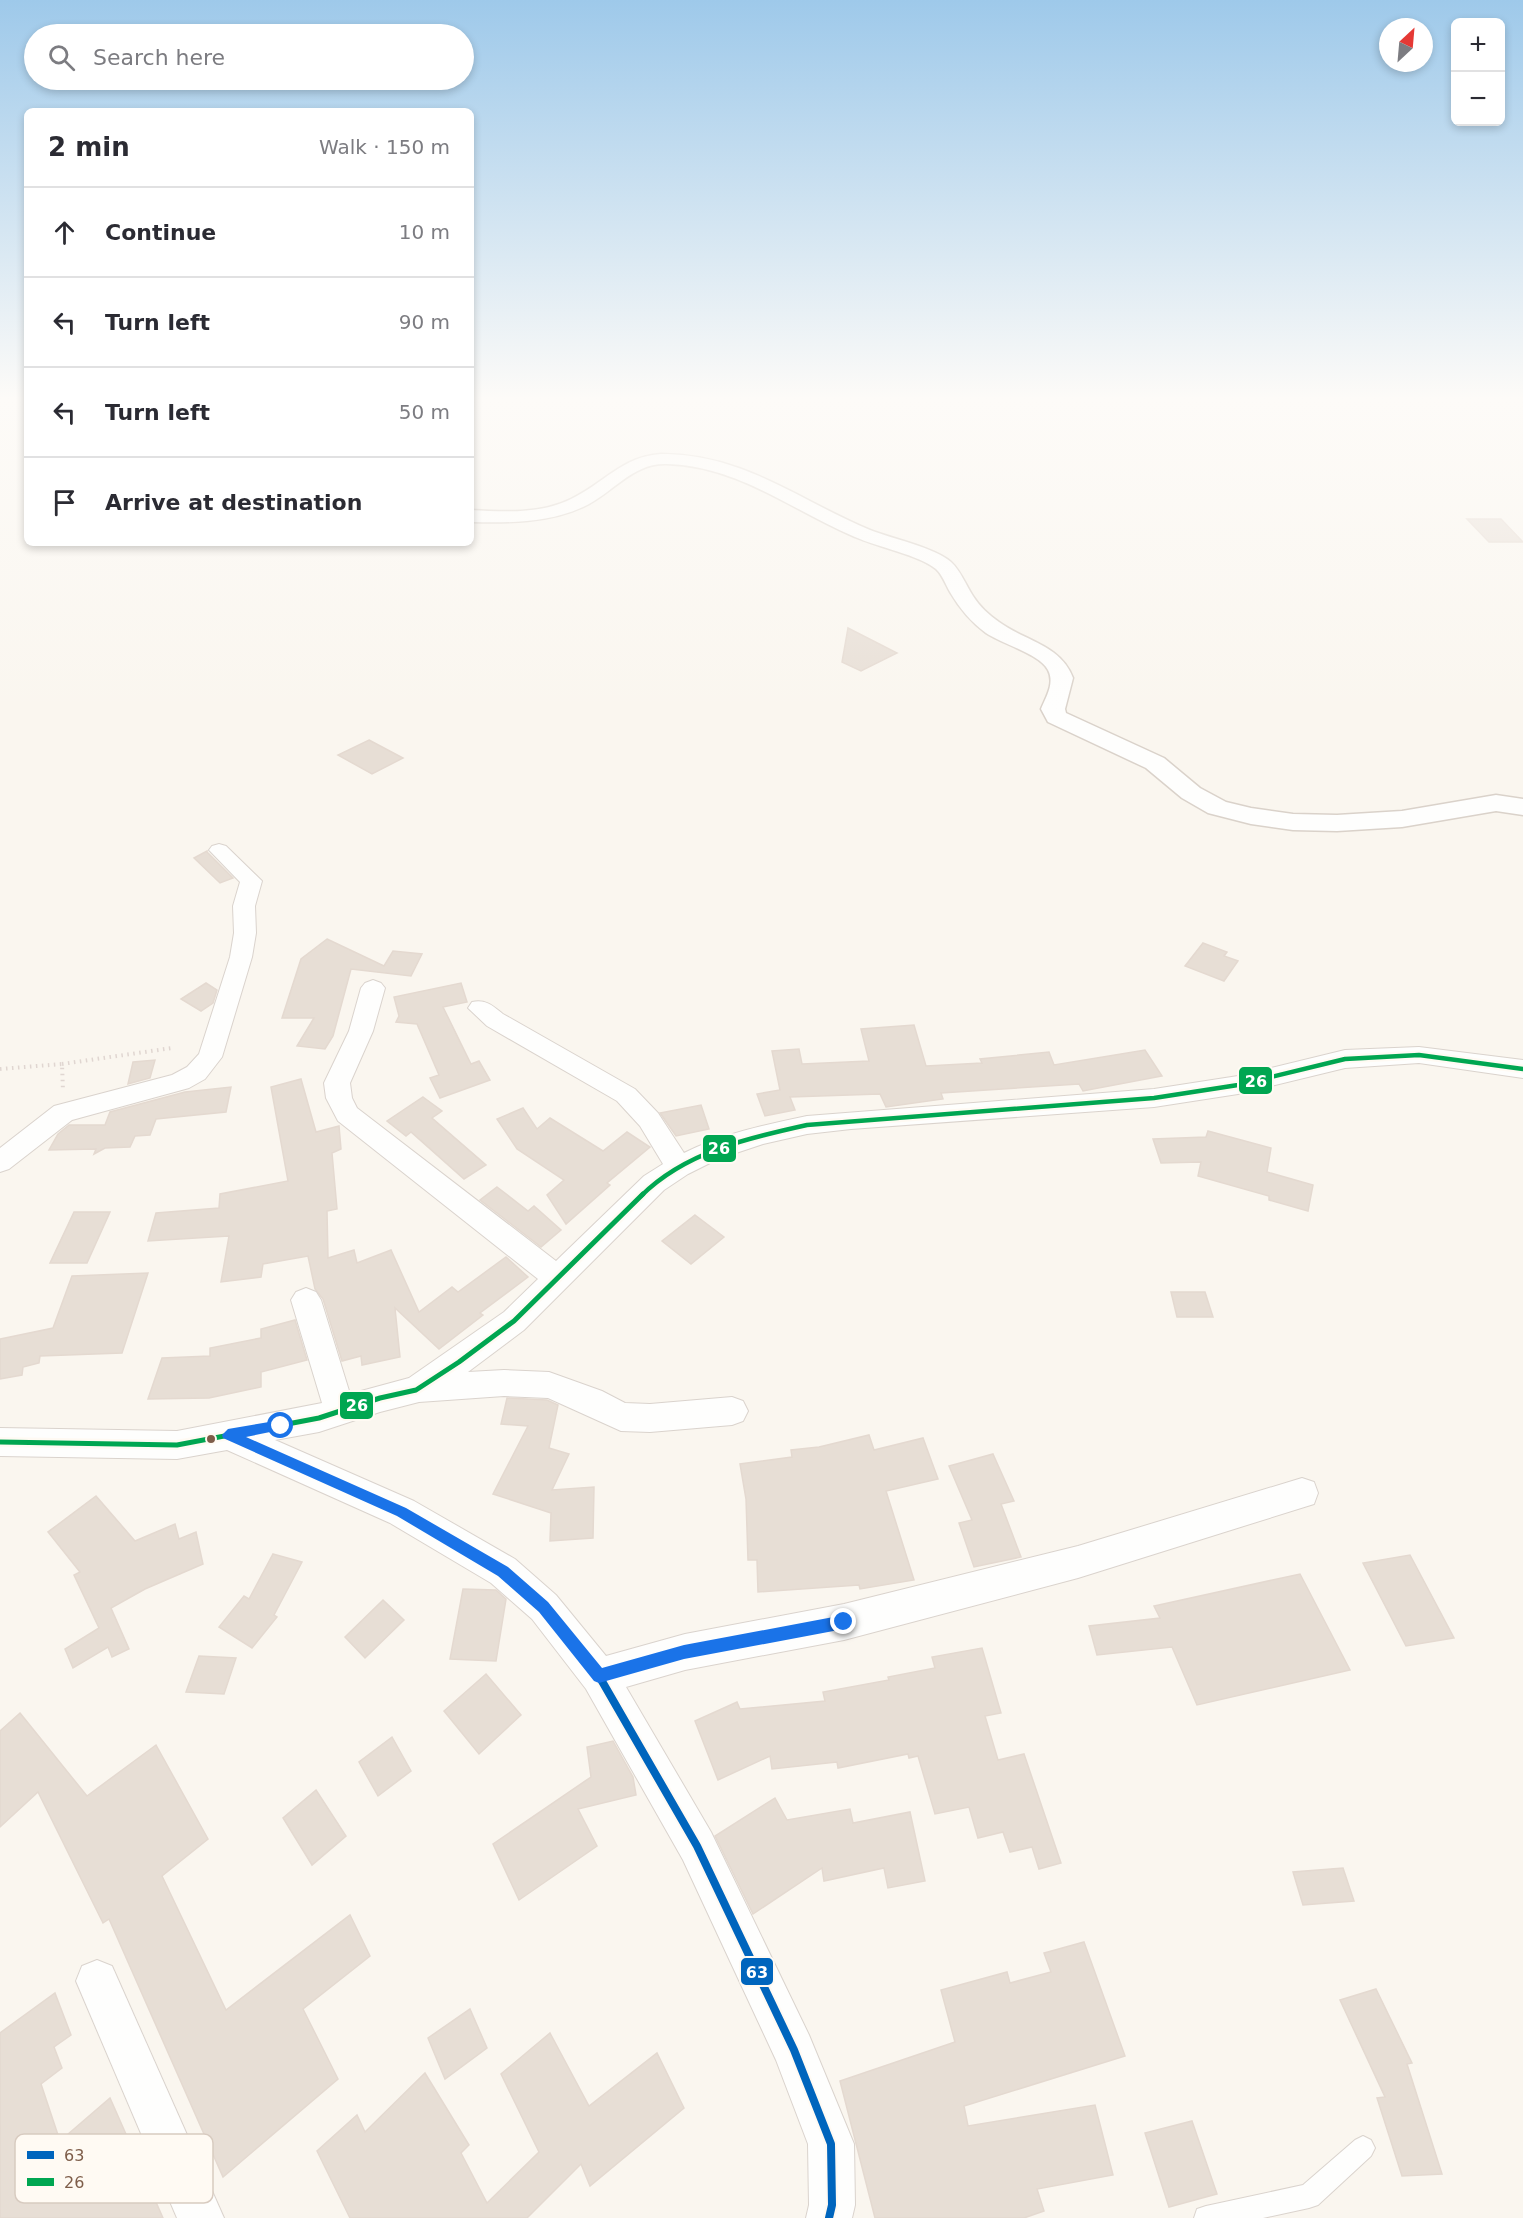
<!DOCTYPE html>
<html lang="en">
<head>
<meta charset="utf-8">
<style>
  body { margin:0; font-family:"DejaVu Sans",sans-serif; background:#f7f7f7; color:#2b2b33 }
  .controls { position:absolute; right:18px; top:18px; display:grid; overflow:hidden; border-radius:9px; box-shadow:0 3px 9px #0003 }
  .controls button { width:54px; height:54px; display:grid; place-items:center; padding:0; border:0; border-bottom:2px solid #e1e1e2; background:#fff; color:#2b2b33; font:30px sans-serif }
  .compass { position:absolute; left:1379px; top:18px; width:54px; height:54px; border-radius:50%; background:#fff; box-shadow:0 3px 9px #0003; rotate:26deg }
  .stop { position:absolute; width:18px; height:18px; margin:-14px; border:4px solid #1a73e8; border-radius:50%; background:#fff }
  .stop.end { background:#1a73e8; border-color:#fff; box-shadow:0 2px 6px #0008 }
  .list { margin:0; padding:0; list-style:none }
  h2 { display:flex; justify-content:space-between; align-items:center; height:78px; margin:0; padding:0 24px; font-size:26px }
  h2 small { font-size:20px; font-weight:400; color:#7c7c81 }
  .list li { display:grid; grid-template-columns:39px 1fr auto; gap:18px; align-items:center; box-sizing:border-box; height:90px; padding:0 24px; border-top:2px solid #e1e1e2 }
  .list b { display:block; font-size:22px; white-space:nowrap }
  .list em { font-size:20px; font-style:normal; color:#7c7c81 }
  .icon { flex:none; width:33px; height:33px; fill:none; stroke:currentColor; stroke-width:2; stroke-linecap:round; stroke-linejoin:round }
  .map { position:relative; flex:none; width:1523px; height:2218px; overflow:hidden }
  .search { position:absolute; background:#fff; box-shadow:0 3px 9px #0003; left:24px; top:24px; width:450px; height:66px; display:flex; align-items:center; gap:15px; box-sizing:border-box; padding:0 21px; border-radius:33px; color:#7c7c81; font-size:22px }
  .panel { position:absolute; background:#fff; box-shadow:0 3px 9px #0003; left:24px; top:108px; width:450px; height:438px; border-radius:9px }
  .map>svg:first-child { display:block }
  .building { fill:#e7ded5; stroke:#e4d9d0; stroke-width:1.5 }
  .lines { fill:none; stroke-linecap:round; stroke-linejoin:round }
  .lane-casing { stroke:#dad3cd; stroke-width:2 }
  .street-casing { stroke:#dad3cd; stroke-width:2 }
  .secondary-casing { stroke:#dad2ca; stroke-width:3 }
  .path { stroke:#e0d6d1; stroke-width:4; stroke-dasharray:1.5 4.5; stroke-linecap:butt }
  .lane { fill:#fefefd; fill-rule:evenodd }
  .street { fill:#fefefd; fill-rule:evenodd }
  .secondary { fill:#fefefd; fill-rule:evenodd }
  .bus-1-far1-casing { stroke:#fffaf3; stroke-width:10 }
  .bus-1-casing { stroke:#fffaf3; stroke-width:12 }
  .bus-2-far1-casing { stroke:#fffaf3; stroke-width:9 }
  .bus-2-casing { stroke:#fffaf3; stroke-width:10 }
  .bus-1-far1 { stroke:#0065bd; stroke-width:5 }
  .bus-1 { stroke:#0065bd; stroke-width:8 }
  .bus-2-far1 { stroke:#00a651; stroke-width:4.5 }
  .bus-2 { stroke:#00a651; stroke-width:5 }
  .route { fill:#1a73e8 }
  .bus-dot { fill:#7e5d49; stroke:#fffaf3; stroke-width:2 }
  .key { fill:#fffaf3; stroke:#d8cbc0; stroke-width:1.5 }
  .key-label { font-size:16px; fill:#7e5d49 }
  .line-badge { stroke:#fffaf3; stroke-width:2 }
  .badge-label { font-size:16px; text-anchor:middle; font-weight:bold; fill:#fff }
</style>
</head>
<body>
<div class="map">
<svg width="1523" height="2218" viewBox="0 0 1523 2218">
  <rect width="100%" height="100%" fill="#faf6ef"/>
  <!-- building -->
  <g class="building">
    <polygon points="1467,519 1501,519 1523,542 1489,542"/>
    <polygon points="848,628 897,653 861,671 842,662"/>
    <polygon points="369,740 403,758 372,774 338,755"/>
    <polygon points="207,851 207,852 233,878 220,883 194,858"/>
    <polygon points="327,939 384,966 393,951 422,954 411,976 351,969 333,1036 325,1049 297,1046 314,1018 282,1018 301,959"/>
    <polygon points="1203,943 1227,952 1224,956 1238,961 1224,981 1185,966"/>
    <polygon points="206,983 217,990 213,1003 201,1011 181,999"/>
    <polygon points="461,983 467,1002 443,1007 471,1064 479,1061 490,1080 440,1098 430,1078 439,1075 417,1024 396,1022 399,1016 394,997"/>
    <polygon points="914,1025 926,1066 982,1063 980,1059 1049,1052 1054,1065 1145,1050 1162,1076 1083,1091 1079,1084 941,1093 943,1099 886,1107 880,1094 790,1097 795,1110 765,1116 757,1094 780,1090 772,1051 799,1049 802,1064 869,1061 861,1029"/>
    <polygon points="155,1060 150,1078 128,1084 133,1062"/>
    <polygon points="301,1079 316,1132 339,1126 341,1149 332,1153 337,1209 327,1211 328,1258 354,1250 357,1263 391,1250 419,1312 452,1287 458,1292 506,1257 528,1277 480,1313 483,1315 439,1349 395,1308 400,1357 362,1365 361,1356 342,1361 323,1299 315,1289 308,1256 263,1264 261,1277 221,1282 229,1236 148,1241 156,1213 219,1208 220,1194 288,1181 271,1087"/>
    <polygon points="231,1087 226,1112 156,1119 150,1135 135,1136 130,1147 105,1148 94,1154 96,1149 49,1150 58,1134 69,1125 105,1125 110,1112 185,1092"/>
    <polygon points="423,1097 442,1111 432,1118 486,1165 464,1179 411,1132 406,1136 387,1121"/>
    <polygon points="701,1105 709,1129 676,1136 660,1113"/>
    <polygon points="523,1108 537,1129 550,1118 603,1151 627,1132 650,1147 607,1183 610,1185 566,1224 547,1195 564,1180 517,1149 497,1119"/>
    <polygon points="1208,1131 1271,1148 1267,1172 1313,1185 1308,1211 1269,1200 1269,1196 1198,1176 1201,1162 1161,1163 1153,1139 1206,1137"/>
    <polygon points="497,1187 528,1211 534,1206 561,1230 541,1247 480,1200"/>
    <polygon points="74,1212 110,1212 87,1263 50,1263"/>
    <polygon points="695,1215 724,1237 691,1264 662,1241"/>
    <polygon points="148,1273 122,1353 40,1356 39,1363 23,1367 22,1375 0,1379 0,1339 53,1328 72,1276"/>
    <polygon points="1171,1292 1205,1292 1213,1317 1177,1317"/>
    <polygon points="295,1320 307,1360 261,1372 261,1387 209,1398 148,1399 162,1358 210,1356 210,1348 261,1338 261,1329"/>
    <polygon points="507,1398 547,1400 558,1405 549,1448 569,1454 552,1490 594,1487 593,1538 550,1541 551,1513 493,1494 528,1426 501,1424"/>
    <polygon points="869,1435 874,1450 923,1438 938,1479 886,1491 914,1580 860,1589 859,1585 758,1592 757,1560 748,1560 746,1499 740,1464 792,1457 791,1450 819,1447"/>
    <polygon points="993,1454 1014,1501 1001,1504 1021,1557 974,1567 959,1523 972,1520 949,1466"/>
    <polygon points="96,1496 135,1541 175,1524 179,1539 196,1532 203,1564 145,1589 111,1608 129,1649 112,1657 108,1647 73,1668 65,1649 99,1628 74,1575 80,1572 48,1532"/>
    <polygon points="273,1554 302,1562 274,1615 277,1617 252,1648 219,1627 244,1596 249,1599"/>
    <polygon points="1410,1555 1454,1638 1406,1646 1363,1563"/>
    <polygon points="1300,1574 1350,1670 1197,1705 1172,1647 1097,1655 1089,1626 1160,1618 1154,1606"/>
    <polygon points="463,1589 496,1590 506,1599 496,1661 450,1659"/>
    <polygon points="383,1600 404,1620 365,1658 345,1637"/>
    <polygon points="982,1648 1001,1713 985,1716 998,1760 1024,1754 1061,1863 1039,1869 1032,1847 1010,1852 1003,1832 978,1838 969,1807 935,1814 918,1756 909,1758 908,1754 838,1768 837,1762 772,1769 770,1756 718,1780 695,1721 737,1702 740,1709 825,1701 823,1692 889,1680 888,1677 935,1668 932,1657"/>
    <polygon points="199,1656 236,1658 224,1694 186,1692"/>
    <polygon points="486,1674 521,1715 479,1754 444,1711"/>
    <polygon points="20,1713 87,1796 156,1745 208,1839 162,1876 226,2010 350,1915 370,1956 303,2009 338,2079 223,2177 109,1919 103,1923 38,1792 0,1827 0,1731"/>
    <polygon points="392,1737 411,1771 378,1796 359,1762"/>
    <polygon points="613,1741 633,1777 636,1795 578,1809 597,1846 519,1900 493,1844 591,1777 587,1747"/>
    <polygon points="316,1790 346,1836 312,1865 283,1818"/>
    <polygon points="775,1798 787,1820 850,1809 853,1823 910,1812 925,1881 888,1888 884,1868 824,1881 822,1868 753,1914 715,1836"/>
    <polygon points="1343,1868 1354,1901 1303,1905 1293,1872"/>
    <polygon points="1084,1942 1125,2056 964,2106 968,2126 1095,2105 1113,2175 1037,2189 1044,2211 1024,2218 875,2218 840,2081 955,2042 941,1990 1007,1972 1010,1983 1051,1972 1044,1953"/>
    <polygon points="1376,1989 1412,2063 1407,2064 1442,2174 1402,2176 1377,2098 1385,2097 1340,2000"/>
    <polygon points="55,1993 71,2035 54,2047 62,2068 41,2084 60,2141 110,2098 163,2218 0,2218 0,2033"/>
    <polygon points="470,2009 487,2048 445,2079 428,2038"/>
    <polygon points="550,2033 589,2106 657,2053 684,2108 590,2186 581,2164 527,2218 350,2218 317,2151 357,2115 365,2132 425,2073 469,2145 461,2153 487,2203 539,2152 501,2074"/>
    <polygon points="1192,2121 1217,2194 1169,2207 1145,2133"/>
  </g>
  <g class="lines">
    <defs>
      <polygon id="lane" points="1363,2136 1371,2140 1375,2148 1371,2156 1318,2205 1309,2208 1263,2218 1194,2218 1197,2209 1206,2206 1303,2185 1355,2140"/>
      <g id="street">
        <polygon points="219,844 226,846 262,881 255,906 256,933 252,957 222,1057 205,1079 189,1088 72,1120 9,1169 0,1172 0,1148 54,1106 172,1075 187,1067 199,1054 230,957 234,933 233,906 240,882 209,850 212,846"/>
        <path d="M373 980 381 983 385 988 373 1031 350 1083 352 1098 357 1108 556 1261 644 1176 663 1164 640 1126 617 1101 487 1026 468 1008 472 1002C486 999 493 1006 503 1014L635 1089 658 1113 684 1153C722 1134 765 1125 807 1116L1154 1089 1238 1076 1345 1050 1419 1047 1523 1060V1078L1419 1063 1345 1068 1238 1094 1154 1107 851 1129 807 1134 763 1144 718 1159 688 1174 664 1190 524 1330 468 1372 504 1370 549 1372 602 1391 625 1403 650 1404 732 1397 743 1401 748 1411 743 1421 732 1425 650 1432 621 1431 548 1398 504 1396 419 1402 380 1412 319 1432 275 1440 414 1501 515 1559 556 1595 606 1656 685 1634 844 1604 1078 1546 1302 1478 1314 1482 1318 1493 1314 1504 1078 1578 844 1640 685 1670 626 1687 711 1832 809 2035 854 2144 855 2205 852 2218H806L809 2205 808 2144 776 2060 683 1860 586 1689 532 1619 491 1583 390 1523 227 1450 177 1459 0 1456V1428L177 1431 322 1403 291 1300 296 1292 306 1288 316 1292 321 1300 350 1394 409 1378 504 1312 538 1279 338 1121 326 1098 324 1083 349 1031 361 988 365 983Z"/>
        <polygon points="97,1960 112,1966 224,2218 177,2218 76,1981 82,1966"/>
      </g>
      <path id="secondary" d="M661 454C744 454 798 500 870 530 890 538 936 548 951 562 960 570 966 585 973 596 980 607 989 615 999 622 1025 641 1061 645 1073 678L1065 709 1066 713 1164 758 1200 788 1226 802 1251 808 1293 814 1337 815 1402 811 1496 795 1523 799V815L1496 811 1402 827 1337 831 1293 830 1251 824 1208 813 1182 798 1146 768 1048 722 1041 709C1046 697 1055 683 1048 670 1040 654 1002 644 986 633 971 622 960 609 950 592 946 585 942 574 936 569 919 555 877 547 855 537 791 510 739 466 666 464 632 463 612 494 583 507 549 523 508 523 471 522V510C504 512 541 514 571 499 603 484 623 456 661 454Z"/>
    </defs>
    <!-- lane casing -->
    <use href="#lane" class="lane-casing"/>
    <!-- street casing -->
    <use href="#street" class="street-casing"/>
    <!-- secondary casing -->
    <use href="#secondary" class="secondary-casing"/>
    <!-- path -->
    <g class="path">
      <polyline points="62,1064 172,1048"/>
      <polyline points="0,1069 62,1064 63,1091"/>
    </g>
    <!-- lane -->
    <use href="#lane" class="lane"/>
    <!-- street -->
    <use href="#street" class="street"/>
    <!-- secondary -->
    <use href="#secondary" class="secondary"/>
    <defs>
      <polyline id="bus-1-far1" points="228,1435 402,1512 503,1571 544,1607 569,1639"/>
      <polyline id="bus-1" points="568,1637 599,1676 697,1846 794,2050 831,2144 832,2205 829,2218"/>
      <path id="bus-2-far1" d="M641 1196C685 1152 748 1138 807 1125L1154 1098 1238 1085 1345 1059 1419 1055 1523 1069"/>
      <polyline id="bus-2" points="0,1442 177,1445 319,1418 380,1398 416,1390 459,1362 514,1321 643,1194"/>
    </defs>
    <!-- bus-1-far1 casing -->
    <use href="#bus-1-far1" class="bus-1-far1-casing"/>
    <!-- bus-1 casing -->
    <use href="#bus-1" class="bus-1-casing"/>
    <!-- bus-2-far1 casing -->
    <use href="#bus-2-far1" class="bus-2-far1-casing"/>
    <!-- bus-2 casing -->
    <use href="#bus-2" class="bus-2-casing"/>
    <!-- bus-1-far1 -->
    <use href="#bus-1-far1" class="bus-1-far1"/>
    <!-- bus-1 -->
    <use href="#bus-1" class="bus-1"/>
    <!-- bus-2-far1 -->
    <use href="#bus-2-far1" class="bus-2-far1"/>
    <!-- bus-2 -->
    <use href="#bus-2" class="bus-2"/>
  </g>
  <!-- sky -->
  <linearGradient id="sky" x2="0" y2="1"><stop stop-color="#9ec9ea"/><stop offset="0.56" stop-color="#fdfbf8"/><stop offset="1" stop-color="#fdfbf8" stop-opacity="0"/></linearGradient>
  <rect width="1523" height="712" fill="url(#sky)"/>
  <!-- route -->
  <polygon class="route" points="281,1420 287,1426 285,1429 246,1437 406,1508 508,1567 548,1602 602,1668 684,1645 844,1615 848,1617 850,1622 848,1627 844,1629 684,1659 599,1683 594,1681 539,1612 498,1576 397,1516 223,1438 222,1435 228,1429"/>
  <!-- markers -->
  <circle class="bus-dot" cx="211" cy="1439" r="5"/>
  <!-- legend -->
  <rect x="15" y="2134" width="198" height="69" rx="9" class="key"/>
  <rect x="27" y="2151" width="27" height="8" fill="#0065bd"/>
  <rect x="27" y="2178" width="27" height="8" fill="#00a651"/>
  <g class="key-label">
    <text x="64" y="2161">63</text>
    <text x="64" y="2188">26</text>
  </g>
  <g class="line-badge">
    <rect x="1238" y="1066" width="35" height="29" rx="6" fill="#00a651"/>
    <rect x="702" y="1134" width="35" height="29" rx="6" fill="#00a651"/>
    <rect x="339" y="1391" width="35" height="29" rx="6" fill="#00a651"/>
    <rect x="740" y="1957" width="34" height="29" rx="6" fill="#0065bd"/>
  </g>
  <g class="badge-label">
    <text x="1256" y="1087">26</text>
    <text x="719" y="1154">26</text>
    <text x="357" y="1411">26</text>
    <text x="757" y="1978">63</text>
  </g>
</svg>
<div class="controls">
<button>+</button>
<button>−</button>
</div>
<svg class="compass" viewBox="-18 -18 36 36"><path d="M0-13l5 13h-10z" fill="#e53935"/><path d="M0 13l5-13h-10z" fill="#7c7c81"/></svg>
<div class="stop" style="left:281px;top:1426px"></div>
<div class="stop end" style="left:844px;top:1622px"></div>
<div class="search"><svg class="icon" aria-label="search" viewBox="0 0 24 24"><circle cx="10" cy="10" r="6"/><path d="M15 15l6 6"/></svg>Search here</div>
<section class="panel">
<h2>2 min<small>Walk · 150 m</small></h2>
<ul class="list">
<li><svg class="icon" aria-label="ahead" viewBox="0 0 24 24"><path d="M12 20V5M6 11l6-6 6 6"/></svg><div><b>Continue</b></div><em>10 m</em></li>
<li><svg class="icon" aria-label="left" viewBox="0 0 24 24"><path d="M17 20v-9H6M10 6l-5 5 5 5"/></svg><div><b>Turn left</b></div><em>90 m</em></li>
<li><svg class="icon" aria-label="left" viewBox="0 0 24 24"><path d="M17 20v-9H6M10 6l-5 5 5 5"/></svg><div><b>Turn left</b></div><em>50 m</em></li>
<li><svg class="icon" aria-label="arrive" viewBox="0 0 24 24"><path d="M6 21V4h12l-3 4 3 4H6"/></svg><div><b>Arrive at destination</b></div></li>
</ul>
</section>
</div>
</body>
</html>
